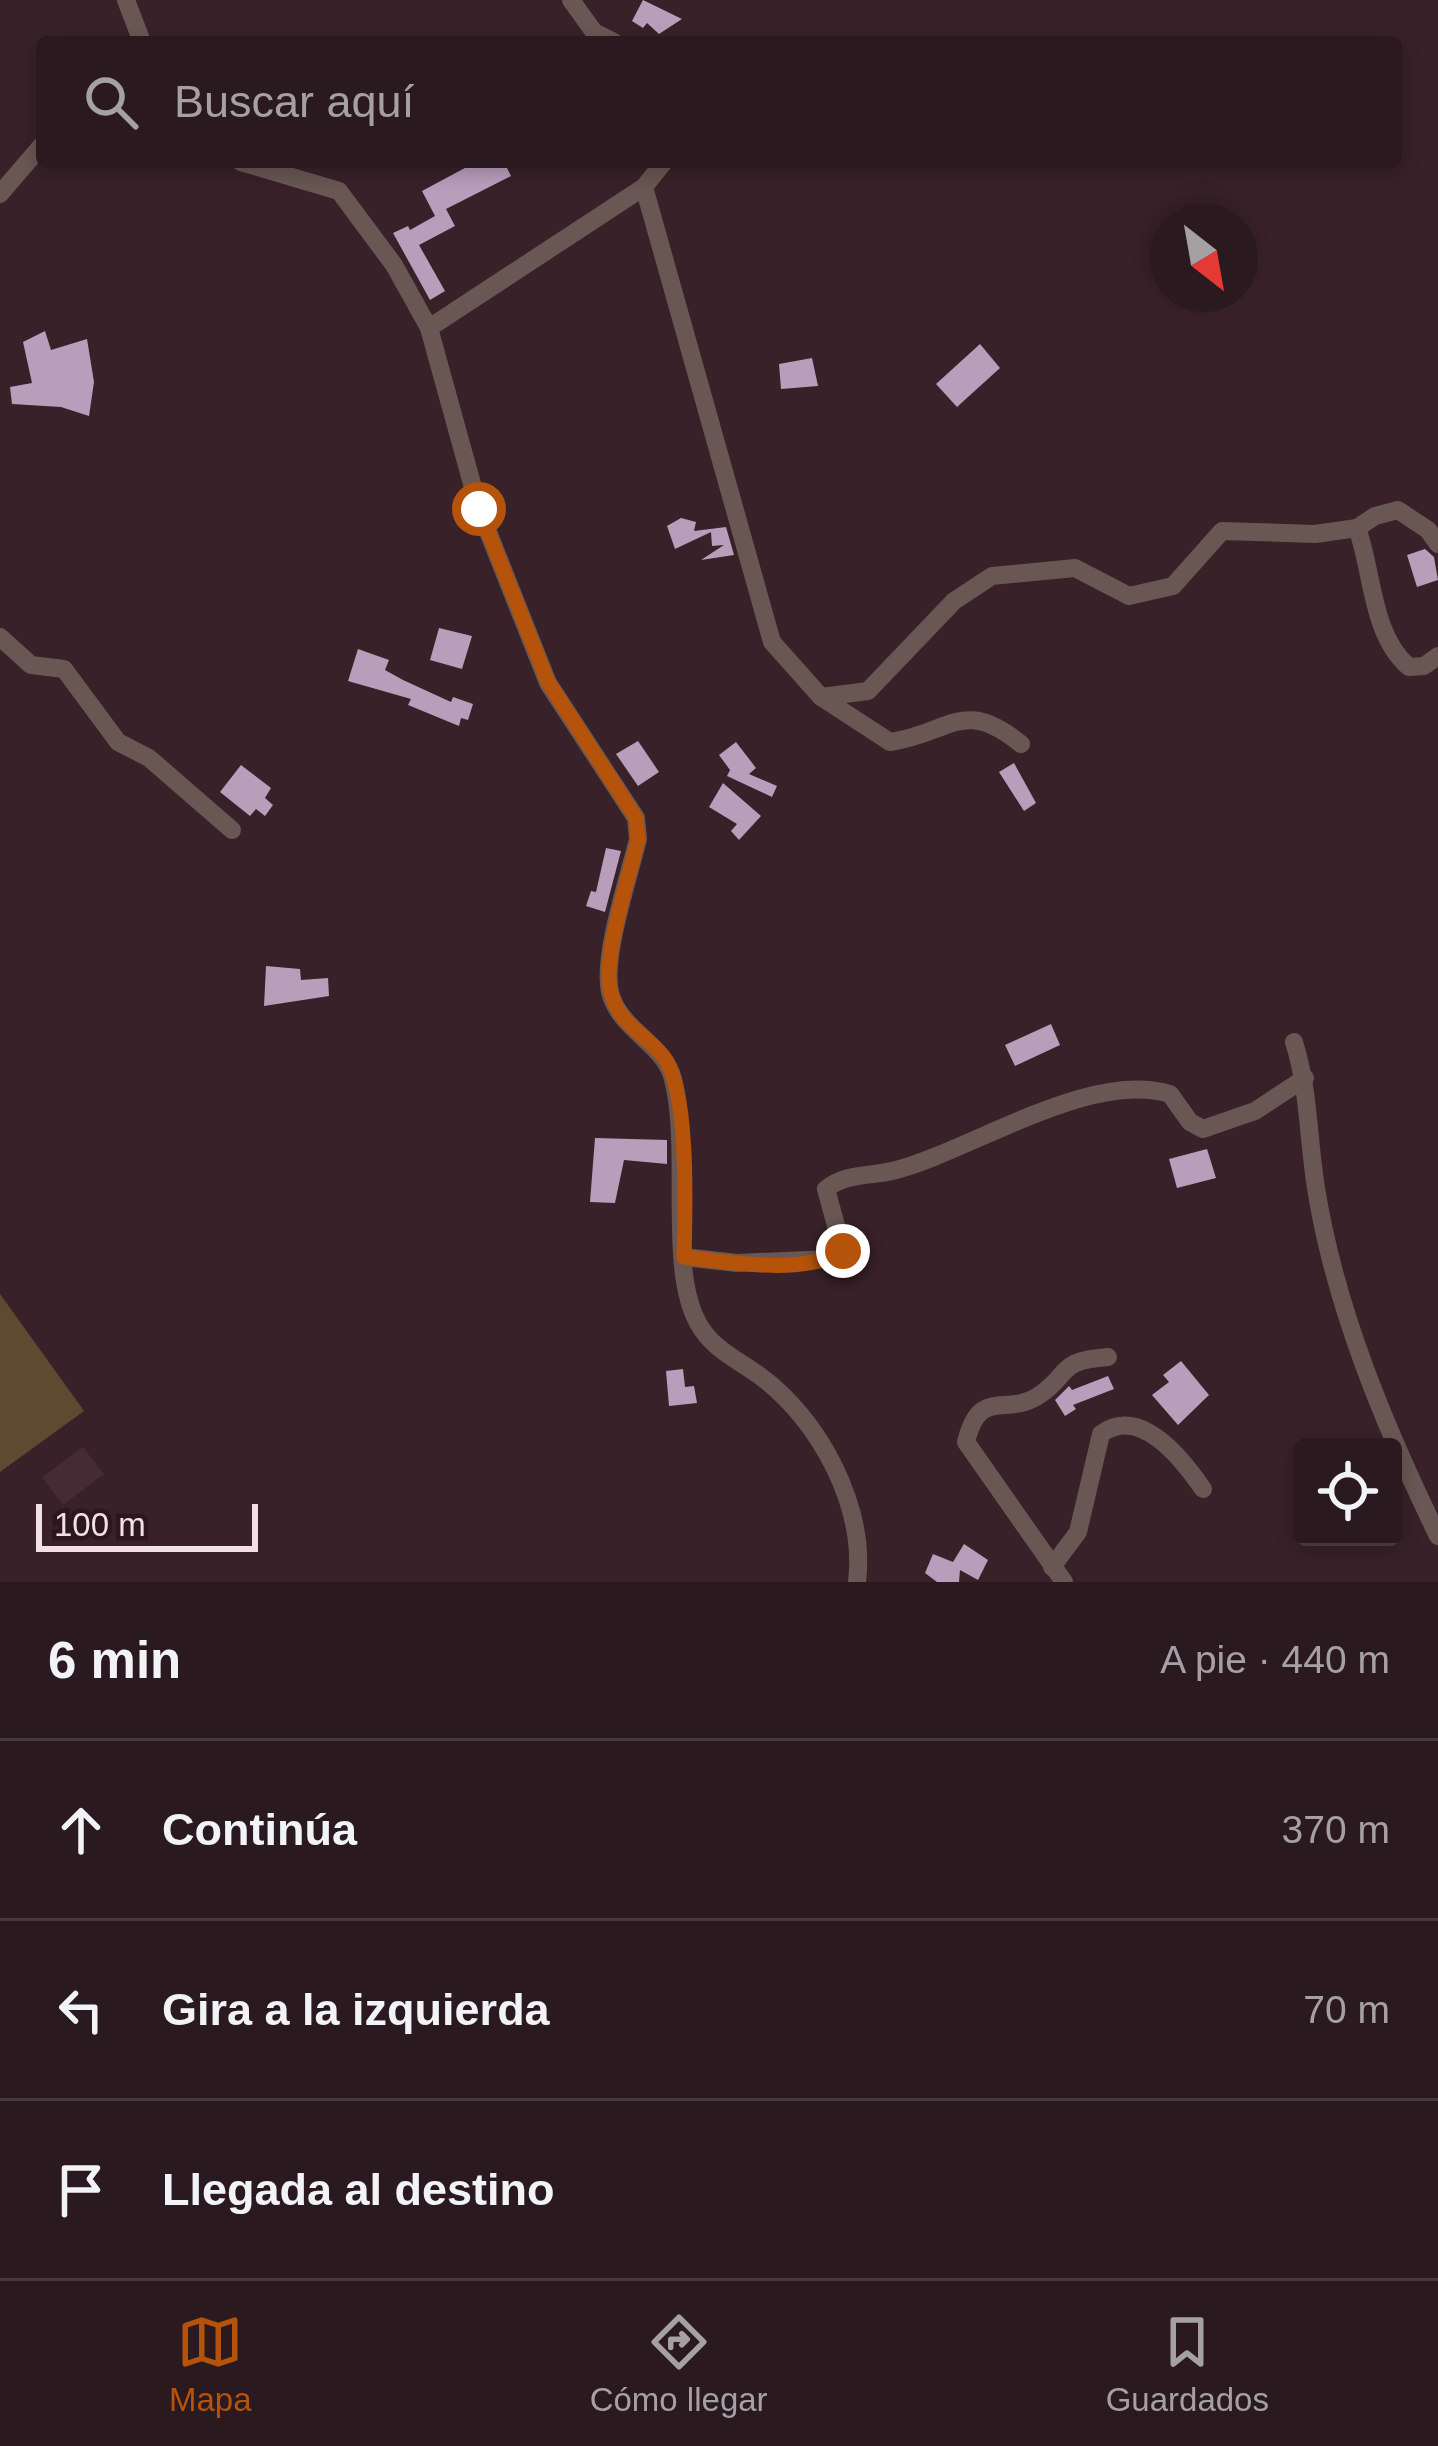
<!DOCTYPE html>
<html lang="es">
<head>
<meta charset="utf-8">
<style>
  body { margin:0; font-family:Helvetica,sans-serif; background:#36262c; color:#f1f3f6 }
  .controls { position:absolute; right:36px; bottom:36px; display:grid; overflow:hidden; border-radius:12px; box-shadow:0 6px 18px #0003 }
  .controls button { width:108px; height:108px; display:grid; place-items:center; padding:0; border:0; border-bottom:3px solid #46383d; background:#2a191f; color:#f1f3f6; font:60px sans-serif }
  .compass { position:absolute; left:1150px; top:204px; width:108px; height:108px; border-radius:50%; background:#2a191f; box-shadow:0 6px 18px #0003; rotate:149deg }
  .scale { position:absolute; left:36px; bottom:30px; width:222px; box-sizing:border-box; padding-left:12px; border:6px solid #f1e1e5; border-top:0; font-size:33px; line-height:42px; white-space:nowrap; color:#f1e1e5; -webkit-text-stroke:9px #2d171f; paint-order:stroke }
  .stop { position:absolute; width:36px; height:36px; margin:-27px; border:9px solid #b45309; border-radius:50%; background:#fff }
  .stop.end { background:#b45309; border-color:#fff; box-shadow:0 3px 12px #0008 }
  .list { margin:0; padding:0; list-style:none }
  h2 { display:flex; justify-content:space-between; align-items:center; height:156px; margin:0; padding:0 48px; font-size:51px }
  h2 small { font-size:39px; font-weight:400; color:#a5a0a4 }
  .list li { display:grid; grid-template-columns:78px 1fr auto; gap:36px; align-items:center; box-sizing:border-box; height:180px; padding:0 48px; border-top:3px solid #46383d }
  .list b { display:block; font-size:45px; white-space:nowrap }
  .list em { font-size:39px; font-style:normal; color:#a5a0a4 }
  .icon { flex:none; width:66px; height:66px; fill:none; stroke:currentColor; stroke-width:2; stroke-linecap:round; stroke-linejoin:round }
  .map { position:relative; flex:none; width:1438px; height:1582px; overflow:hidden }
  .search { position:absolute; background:#2a191f; box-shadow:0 6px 18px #0003; left:36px; right:36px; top:36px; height:132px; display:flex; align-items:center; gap:30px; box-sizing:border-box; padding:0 42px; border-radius:12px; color:#a5a0a4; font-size:45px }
  .sheet { height:696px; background:#2a191f }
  nav { display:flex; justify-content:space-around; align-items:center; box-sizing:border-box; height:168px; border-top:3px solid #46383d; background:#2a191f; font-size:33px; color:#a5a0a4 }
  nav a { display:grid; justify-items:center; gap:6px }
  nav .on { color:#b45309 }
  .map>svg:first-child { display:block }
  .built { fill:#462a34 }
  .green { fill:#5f4931 }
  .building { fill:#b99ebc }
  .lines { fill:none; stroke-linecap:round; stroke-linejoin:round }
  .minor { stroke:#685753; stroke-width:18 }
  .route { stroke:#b45309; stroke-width:15 }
</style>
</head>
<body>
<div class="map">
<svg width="1438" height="1582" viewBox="0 0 1438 1582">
  <rect width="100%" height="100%" fill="#382129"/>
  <!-- built -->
  <polygon class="built" points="83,1447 104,1474 63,1505 42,1477"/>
  <!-- green -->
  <polygon class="green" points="0,1294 84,1411 0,1472"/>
  <!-- building -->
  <g class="building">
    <polygon points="643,0 682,19 659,34 647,23 643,28 632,21"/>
    <polygon points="476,162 504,162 511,176 446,209 455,226 419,245 445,291 430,300 393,233 408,226 410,230 435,216 422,191"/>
    <polygon points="45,331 51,350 87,339 94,382 89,416 61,407 12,404 10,387 32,383 23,342"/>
    <polygon points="980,344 1000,368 957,407 936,384"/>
    <polygon points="812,358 818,386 781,389 779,364"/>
    <polygon points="681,518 696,522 694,531 726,527 734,555 701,560 724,545 712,546 711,532 675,549 667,526"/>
    <polygon points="1425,549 1434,557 1438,580 1417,587 1407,555"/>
    <polygon points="439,628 472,636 462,669 430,660"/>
    <polygon points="358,649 389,660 385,670 403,680 451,702 453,697 473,704 468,720 461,718 459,726 408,705 411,699 348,681"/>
    <polygon points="638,741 659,772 638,786 616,754"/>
    <polygon points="736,742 756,768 749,774 777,786 772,797 727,776 730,770 719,755"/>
    <polygon points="1014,763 1036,803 1024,811 999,772"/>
    <polygon points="241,765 271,788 265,798 273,805 265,816 256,809 250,816 220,792"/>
    <polygon points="723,783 761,816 739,840 731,831 737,824 709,807"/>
    <polygon points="606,848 621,851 605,912 586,906 591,891 596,892"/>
    <polygon points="266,966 300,969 301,980 328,978 329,996 264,1006"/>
    <polygon points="1051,1024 1060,1045 1015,1066 1005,1045"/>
    <polygon points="595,1138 667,1140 667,1164 624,1160 615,1203 590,1202"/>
    <polygon points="1207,1149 1216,1178 1177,1188 1169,1159"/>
    <polygon points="1181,1361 1209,1395 1178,1425 1152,1395 1169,1382 1163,1375"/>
    <polygon points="683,1369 685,1387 694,1386 697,1403 669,1406 666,1371"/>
    <polygon points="1108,1376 1114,1389 1073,1405 1076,1409 1065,1416 1055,1400 1069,1386 1072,1390"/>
    <polygon points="964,1544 988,1560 978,1580 960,1570 959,1582 937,1582 925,1573 933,1554 953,1562"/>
  </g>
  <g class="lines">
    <!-- minor -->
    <g class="minor">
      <polyline points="126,0 142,42"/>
      <polyline points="571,0 594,32 614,42"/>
      <path d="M241 162 339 191 394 265 429 328 479 509 548 683 636 818 638 839C629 877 602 956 610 992 619 1030 664 1043 673 1079 691 1149 667 1267 698 1323 712 1349 737 1359 760 1376 820 1420 866 1507 857 1582"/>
      <path d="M644 187 772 642 821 697 890 742C950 734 962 696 1021 744"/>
      <polyline points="0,194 42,145"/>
      <polyline points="429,328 644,187 664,162"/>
      <path d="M1438 544 1428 530 1398 510 1375 516 1357 528C1373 571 1371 635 1409 667L1424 666 1438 656"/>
      <polyline points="0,637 31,665 64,669 118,742 149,758 232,830"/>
      <polyline points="821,697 868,691 954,601 992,576 1075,568 1129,596 1173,586 1222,531 1315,534 1357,528"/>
      <path d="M1294 1042C1309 1090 1308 1138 1316 1188 1335 1308 1385 1427 1438 1536"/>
      <path d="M684 1257 737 1263 830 1259 843 1251 826 1189C848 1172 870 1177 896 1170 974 1149 1090 1070 1170 1094L1190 1122 1203 1129 1255 1111 1305 1078"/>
      <path d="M1052 1567 1078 1532 1101 1434C1140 1404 1183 1460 1203 1489"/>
      <path d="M1064 1582 966 1442C980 1386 1005 1417 1038 1396 1072 1374 1055 1361 1108 1357"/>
    </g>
  </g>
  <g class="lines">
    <!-- route -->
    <path class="route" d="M479 509 548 682 636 818 638 839C630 876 601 959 611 993 619 1024 645 1034 663 1056 690 1089 685 1214 684 1257 730 1262 802 1276 843 1251"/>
  </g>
</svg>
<div class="controls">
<button><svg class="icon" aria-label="locate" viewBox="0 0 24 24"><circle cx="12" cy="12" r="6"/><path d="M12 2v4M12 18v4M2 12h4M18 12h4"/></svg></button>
</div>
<svg class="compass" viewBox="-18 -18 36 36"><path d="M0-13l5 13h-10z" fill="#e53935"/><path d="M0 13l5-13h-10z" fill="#a5a0a4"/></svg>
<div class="scale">100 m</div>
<div class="stop" style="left:479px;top:509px"></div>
<div class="stop end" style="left:843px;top:1251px"></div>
<div class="search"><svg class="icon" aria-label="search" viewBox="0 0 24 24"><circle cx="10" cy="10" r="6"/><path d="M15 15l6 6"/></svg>Buscar aquí</div>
</div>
<section class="sheet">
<h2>6 min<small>A pie · 440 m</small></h2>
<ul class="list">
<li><svg class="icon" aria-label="ahead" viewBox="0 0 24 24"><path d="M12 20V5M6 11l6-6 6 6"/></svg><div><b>Continúa</b></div><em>370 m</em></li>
<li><svg class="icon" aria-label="left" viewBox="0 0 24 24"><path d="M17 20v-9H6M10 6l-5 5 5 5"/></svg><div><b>Gira a la izquierda</b></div><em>70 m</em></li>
<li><svg class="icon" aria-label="arrive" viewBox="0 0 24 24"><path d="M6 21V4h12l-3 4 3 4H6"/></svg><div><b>Llegada al destino</b></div></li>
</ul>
</section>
<nav>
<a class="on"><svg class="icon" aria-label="map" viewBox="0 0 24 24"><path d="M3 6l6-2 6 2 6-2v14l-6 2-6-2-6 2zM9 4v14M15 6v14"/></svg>Mapa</a>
<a><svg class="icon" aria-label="directions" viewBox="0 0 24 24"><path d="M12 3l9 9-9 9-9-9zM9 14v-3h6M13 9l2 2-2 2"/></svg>Cómo llegar</a>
<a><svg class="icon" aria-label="saved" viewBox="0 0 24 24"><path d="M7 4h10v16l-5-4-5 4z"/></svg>Guardados</a>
</nav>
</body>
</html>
